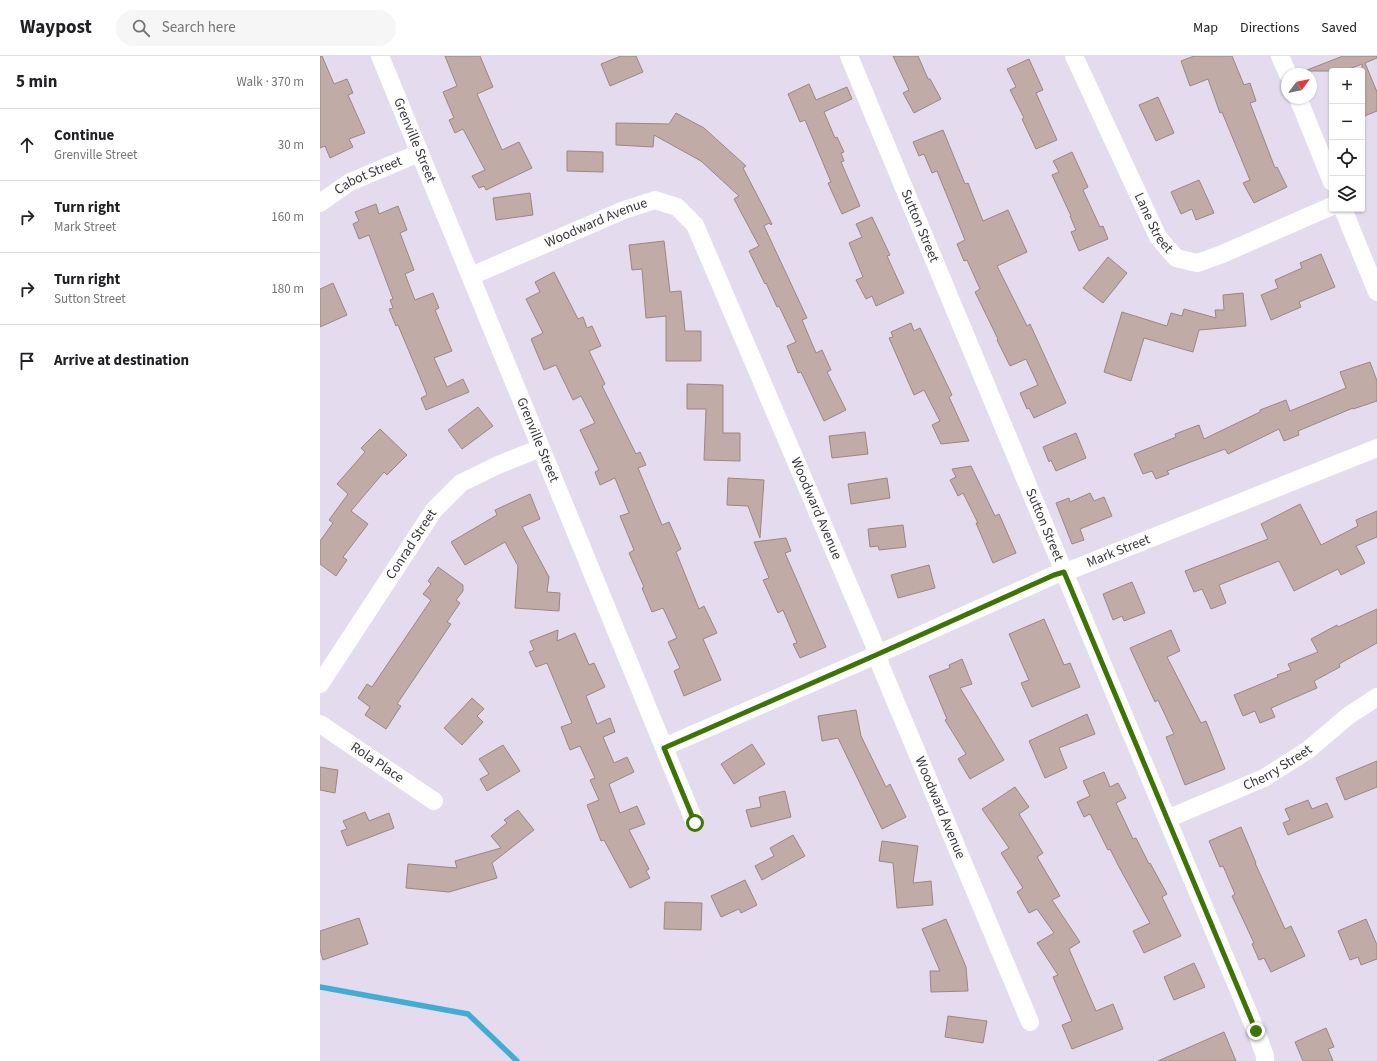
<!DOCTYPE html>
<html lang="en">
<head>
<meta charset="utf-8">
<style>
  body { margin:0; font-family:"Source Sans 3",sans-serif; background:#f6f6f6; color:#202124 }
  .controls { position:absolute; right:12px; top:12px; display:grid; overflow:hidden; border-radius:4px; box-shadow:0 1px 3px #0004 }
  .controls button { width:36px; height:36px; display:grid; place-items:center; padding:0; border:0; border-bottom:1px solid #e0e0e0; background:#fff; color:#202124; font:20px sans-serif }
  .compass { position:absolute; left:961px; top:12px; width:36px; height:36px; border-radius:50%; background:#fff; box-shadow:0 1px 3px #0004; rotate:58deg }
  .stop { position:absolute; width:12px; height:12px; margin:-9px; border:3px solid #3c7506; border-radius:50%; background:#fff }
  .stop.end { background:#3c7506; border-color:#fff; box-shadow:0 1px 4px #0008 }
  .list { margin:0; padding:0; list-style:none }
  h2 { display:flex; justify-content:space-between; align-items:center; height:52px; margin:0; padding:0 16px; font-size:17px }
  h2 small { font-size:13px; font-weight:400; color:#757577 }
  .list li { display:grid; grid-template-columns:26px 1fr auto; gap:12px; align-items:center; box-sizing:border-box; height:72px; padding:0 16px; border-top:1px solid #e0e0e0 }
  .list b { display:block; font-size:15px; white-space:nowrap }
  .list p { margin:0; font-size:13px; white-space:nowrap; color:#757577 }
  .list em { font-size:13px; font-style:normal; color:#757577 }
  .icon { flex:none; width:22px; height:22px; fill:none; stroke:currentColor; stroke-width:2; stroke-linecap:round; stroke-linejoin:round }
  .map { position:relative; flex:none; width:1057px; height:1005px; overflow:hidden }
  header { display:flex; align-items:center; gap:24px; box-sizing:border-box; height:56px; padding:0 20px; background:#fff; border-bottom:1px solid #e0e0e0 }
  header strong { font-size:19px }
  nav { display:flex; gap:22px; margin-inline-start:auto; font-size:14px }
  .search { width:280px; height:36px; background:#f6f6f6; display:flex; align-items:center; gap:10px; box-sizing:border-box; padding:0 14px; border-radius:22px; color:#757577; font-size:15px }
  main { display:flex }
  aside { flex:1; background:#fff }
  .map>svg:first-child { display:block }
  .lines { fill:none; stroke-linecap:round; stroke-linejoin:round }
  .stream { stroke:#42add2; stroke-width:5.5 }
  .building { fill:#c1aba7; stroke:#9b8682 }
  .minor { stroke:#fff; stroke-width:18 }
  .route { stroke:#3c7506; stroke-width:5 }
  .labels { text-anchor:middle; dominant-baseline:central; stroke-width:3; stroke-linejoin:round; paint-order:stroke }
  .street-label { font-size:14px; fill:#3a363e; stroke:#f1e8fb }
</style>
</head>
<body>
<header>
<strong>Waypost</strong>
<div class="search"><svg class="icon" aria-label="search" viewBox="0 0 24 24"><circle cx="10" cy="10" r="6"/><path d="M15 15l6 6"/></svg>Search here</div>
<nav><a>Map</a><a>Directions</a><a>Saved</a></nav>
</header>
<main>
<aside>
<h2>5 min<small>Walk · 370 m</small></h2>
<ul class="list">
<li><svg class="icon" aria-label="ahead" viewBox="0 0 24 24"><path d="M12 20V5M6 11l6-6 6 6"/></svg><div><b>Continue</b><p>Grenville Street</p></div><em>30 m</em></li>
<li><svg class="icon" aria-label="right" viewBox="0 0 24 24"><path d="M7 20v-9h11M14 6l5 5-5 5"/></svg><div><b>Turn right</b><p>Mark Street</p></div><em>160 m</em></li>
<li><svg class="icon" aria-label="right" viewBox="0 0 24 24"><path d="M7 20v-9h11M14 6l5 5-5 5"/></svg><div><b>Turn right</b><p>Sutton Street</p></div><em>180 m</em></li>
<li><svg class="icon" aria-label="arrive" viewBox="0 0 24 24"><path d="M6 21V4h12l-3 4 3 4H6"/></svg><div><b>Arrive at destination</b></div></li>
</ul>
</aside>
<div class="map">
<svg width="1057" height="1005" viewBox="0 0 1057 1005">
  <rect width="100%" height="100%" fill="#e4dbee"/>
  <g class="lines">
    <!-- stream -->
    <polyline class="stream" points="0,931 148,958 197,1005"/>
  </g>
  <!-- building -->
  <g class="building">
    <polygon points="0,0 2,0 14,28 27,23 33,37 28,39 45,77 29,83 33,91 10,102 5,90 0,92"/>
    <polygon points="125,0 160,0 173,31 157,38 182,94 199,86 212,112 166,134 164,130 159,132 152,120 165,114 143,73 135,77 129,64 134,62 123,36 137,30"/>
    <polygon points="301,0 316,0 323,16 290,30 281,8"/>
    <polygon points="573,0 598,0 608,23 610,23 621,43 594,57 583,37 589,34"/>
    <polygon points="874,0 912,0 924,29 930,27 936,45 930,47 955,112 957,111 967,131 934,147 923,127 930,124 902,56 900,57 888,23 870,30 861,5"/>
    <polygon points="1023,0 1057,0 1057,2 1045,7 1057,36 1057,55 1042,61 1042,8 1024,15 987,15 987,14"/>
    <polygon points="709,3 723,34 716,37 737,84 716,93 702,63 704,62 690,34 696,31 687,13"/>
    <polygon points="489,28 496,44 527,31 532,43 504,56 515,82 517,81 524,96 521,97 524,105 521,106 540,150 522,158 508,127 511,126 485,64 480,66 468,38"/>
    <polygon points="838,41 854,77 836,85 819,49"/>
    <polygon points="356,57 384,72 426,110 423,112 452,168 451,169 449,167 444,170 487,262 482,264 496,297 502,294 511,314 507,316 526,354 504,365 481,316 478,317 467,290 476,286 459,250 457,251 446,227 445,228 429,195 439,190 414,143 419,140 381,105 334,79 333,91 296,89 296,67 349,68"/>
    <polygon points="623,74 645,128 648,127 663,165 688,154 707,196 677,210 707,270 710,268 746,347 714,362 709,352 707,353 700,337 718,329 706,303 690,310 677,284 678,283 655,236 660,233 647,204 644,205 637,188 645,184 617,115 612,117 604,98 599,100 593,86"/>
    <polygon points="247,95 283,96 283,116 247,115"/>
    <polygon points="752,96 768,131 763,134 780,171 783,170 788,183 759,195 751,176 756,174 750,160 751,160 732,119 739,116 733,105"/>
    <polygon points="879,124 894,157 876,164 872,153 861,158 851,136"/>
    <polygon points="210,137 213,159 176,164 173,142"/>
    <polygon points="56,148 59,158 78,150 87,174 80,177 94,214 85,218 95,244 113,237 119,252 115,254 132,295 114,302 127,331 143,323 149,336 106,354 101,342 107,339 104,331 78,269 76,270 69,253 73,252 70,244 73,243 49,179 39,183 33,168 39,165 35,156"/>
    <polygon points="552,161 570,199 567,200 584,237 556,250 552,240 546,243 536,224 543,221 529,187 542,181 536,168"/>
    <polygon points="344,185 350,236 361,235 365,275 381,275 381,305 346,305 346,260 326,262 322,213 312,214 309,189"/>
    <polygon points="1001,198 1015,231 979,246 981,251 951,264 941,239 958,232 955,224 982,212 980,207"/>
    <polygon points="788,201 807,217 783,247 763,232"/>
    <polygon points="234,216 258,263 263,261 267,272 272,270 281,290 269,295 285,328 282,330 316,398 320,396 326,409 318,412 342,469 349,466 361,493 356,496 379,553 384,550 397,577 383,583 401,624 364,640 354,615 360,612 348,586 357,582 343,552 332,556 322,532 324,531 309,497 314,494 300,460 309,457 295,422 280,429 275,416 279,414 260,374 275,367 261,340 253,344 236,309 224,314 211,283 223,277 206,243 220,236 215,226"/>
    <polygon points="13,227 27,259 0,271 0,233"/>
    <polygon points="923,237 926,270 879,274 873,296 824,282 811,325 784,316 802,256 847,270 851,257 862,260 864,253 896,262 895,254 904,254 903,239"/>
    <polygon points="591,267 594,275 600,272 632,339 629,341 649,385 621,388 612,369 620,365 604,334 594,339 569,282 573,281 571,276"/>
    <polygon points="1050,306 1057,325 1057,345 1033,353 1033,352 978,375 979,379 964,385 959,373 908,398 905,393 847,415 849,418 836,423 832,415 823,418 814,398 856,381 855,378 879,369 884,383 940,356 940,354 966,344 970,355 1026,332 1020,316"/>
    <polygon points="367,328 403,329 403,377 420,377 420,405 384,404 386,353 367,353"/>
    <polygon points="158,351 173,370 142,393 128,374"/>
    <polygon points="60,373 87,399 67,419 64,416 31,455 48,468 23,501 27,504 16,520 0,508 0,485 13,467 9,464 28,438 17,428 45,396 41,392"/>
    <polygon points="545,376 548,398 512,402 509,380"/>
    <polygon points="756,377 766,402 736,415 731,404 729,406 723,391"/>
    <polygon points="651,410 675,460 679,458 696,497 673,507 656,467 658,467 643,437 638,440 630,424 636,421 632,413"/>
    <polygon points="408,422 444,424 440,482 428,450 407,449"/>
    <polygon points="567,422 570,442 531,448 528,428"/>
    <polygon points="770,437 774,445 784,441 792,460 760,473 764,484 752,488 736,447 749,442 750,446"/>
    <polygon points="210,438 220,463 202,471 229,521 227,536 240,537 239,555 195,552 198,510 185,486 145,509 131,486 177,459 175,454"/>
    <polygon points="980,448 1001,489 1038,470 1036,464 1057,455 1057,481 1036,490 1045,507 1021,519 1018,513 974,535 959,505 899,529 906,547 891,553 882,533 874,536 865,515 948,483 941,468"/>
    <polygon points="583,469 586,491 559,494 558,490 550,491 548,473"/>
    <polygon points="466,482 471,495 465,497 506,591 480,602 473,588 477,587 463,554 458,557 443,524 449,522 434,486"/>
    <polygon points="609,509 615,532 578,542 571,519"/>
    <polygon points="118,511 143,529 143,535 136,544 140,547 127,566 131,568 77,648 81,650 66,673 45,659 50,651 38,642 47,628 52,631 111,544 103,538 111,528 108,525"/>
    <polygon points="812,526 825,557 804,565 802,560 793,564 783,538"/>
    <polygon points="1057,553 1057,587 1019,608 1020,611 994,625 997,632 951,652 955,661 940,667 935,655 923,660 914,639 958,621 957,619 971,614 968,608 998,596 991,583 1017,569 1018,571"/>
    <polygon points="724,563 744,609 750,607 760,631 712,651 701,627 709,624 689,578"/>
    <polygon points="238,574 237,585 255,577 269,609 274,607 285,631 266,640 277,668 290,662 295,676 283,681 294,707 307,701 314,716 289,728 300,757 317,750 325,768 309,774 329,813 326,815 330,822 310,832 284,784 281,785 267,749 279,744 270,724 275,722 260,690 250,694 241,671 252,667 227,607 216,611 209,596 214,594 210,585"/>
    <polygon points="851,574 860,595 847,601 881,667 886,665 905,713 865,729 846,681 854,678 838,644 835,646 810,592"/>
    <polygon points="642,603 652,628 640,632 684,704 650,723 638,703 646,698 625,664 627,663 609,620 630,612 629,609"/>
    <polygon points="152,642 164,653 157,660 163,666 142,689 124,672"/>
    <polygon points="536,654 541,680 566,731 570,728 586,761 562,773 518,682 502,685 498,660"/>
    <polygon points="767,658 775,678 739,692 747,712 725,722 709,685"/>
    <polygon points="432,688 445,708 414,728 401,708"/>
    <polygon points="183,689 200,715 167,735 160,723 169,718 159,703"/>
    <polygon points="1057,705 1057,731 1025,744 1016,722"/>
    <polygon points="0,711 18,714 15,737 0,734"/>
    <polygon points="784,716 790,731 798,727 806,742 796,747 813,783 816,782 829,808 830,807 847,838 842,841 861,880 824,897 813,875 830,867 799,811 790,793 788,794 770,758 764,761 757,746 770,740 763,725"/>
    <polygon points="695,731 709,751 699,758 723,797 717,801 740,840 732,844 760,886 749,893 776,955 793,948 803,973 752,993 742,969 752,965 733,921 738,919 717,887 734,877 717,853 709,857 697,836 703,832 681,797 689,792 662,753"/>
    <polygon points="465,735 471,761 431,771 426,754 441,751 439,741"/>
    <polygon points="988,744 992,753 1007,747 1013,761 968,779 963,767 970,764 965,753"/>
    <polygon points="198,754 214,774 172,807 177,822 129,836 86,832 88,808 137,812 135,805 181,792 171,780 187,767 184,764"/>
    <polygon points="45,756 49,765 69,757 74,772 27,790 21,775 27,773 23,765"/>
    <polygon points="921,771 936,807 935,807 965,873 971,870 985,900 951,916 944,902 939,904 932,888 934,887 912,840 915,838 903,810 900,811 889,785"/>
    <polygon points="473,779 485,800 442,824 435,810 454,800 450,792"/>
    <polygon points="562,785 598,790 593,827 611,825 613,849 577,852 573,807 559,805"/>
    <polygon points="425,824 437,849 421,857 419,853 401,861 391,840"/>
    <polygon points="345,846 382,847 381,874 344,873"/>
    <polygon points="39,862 48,888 3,904 0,894 0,875"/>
    <polygon points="626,863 646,911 648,935 611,936 610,915 620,915 602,873"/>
    <polygon points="1046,863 1057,889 1057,903 1041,909 1038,901 1030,904 1018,875"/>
    <polygon points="874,907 885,931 854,944 844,921"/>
    <polygon points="628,960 667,965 663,987 625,981"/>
    <polygon points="1006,972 1014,991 1008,993 1013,1005 983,1005 975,986"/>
    <polygon points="904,976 916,1005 838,1005"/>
  </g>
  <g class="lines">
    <!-- minor -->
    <g class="minor">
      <path id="s1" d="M60 0 375 767"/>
      <path id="s2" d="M529 0 847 763 936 975 945 1000V1005"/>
      <path id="s3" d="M754 0 838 181 856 202 877 207 900 199 1012 150"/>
      <polyline points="960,0 968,18"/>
      <polyline points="978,42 1012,126"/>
      <path id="s4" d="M0 147 30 126 99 97"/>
      <polyline points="1023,153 1057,236"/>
      <path id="s5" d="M151 220 304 154 335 144 357 151 375 169 554 588 561 611 710 966"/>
      <path id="s6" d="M0 628 114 454 141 427 178 409 221 392"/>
      <path id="s7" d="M0 668 114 745"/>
      <path id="s8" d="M344 691 556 599 734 519 756 512 1057 392"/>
      <path id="s9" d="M847 763 944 722 988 694 1028 660 1057 641"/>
    </g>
  </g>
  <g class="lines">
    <!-- route -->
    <polyline class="route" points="375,767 344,692 556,599 734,519 744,516 936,975"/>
  </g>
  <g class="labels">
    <!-- street labels -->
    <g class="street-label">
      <text stroke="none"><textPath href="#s1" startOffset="91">Grenville Street</textPath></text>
      <text stroke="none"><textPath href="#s4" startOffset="56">Cabot Street</textPath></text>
      <text stroke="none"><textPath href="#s3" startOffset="185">Lane Street</textPath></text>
      <text stroke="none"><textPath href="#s5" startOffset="136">Woodward Avenue</textPath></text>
      <text stroke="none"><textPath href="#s2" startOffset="184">Sutton Street</textPath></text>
      <text stroke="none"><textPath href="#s1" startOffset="415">Grenville Street</textPath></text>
      <text stroke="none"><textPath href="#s5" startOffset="556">Woodward Avenue</textPath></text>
      <text stroke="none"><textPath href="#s2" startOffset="508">Sutton Street</textPath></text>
      <text stroke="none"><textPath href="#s6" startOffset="167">Conrad Street</textPath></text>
      <text stroke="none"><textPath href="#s8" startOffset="495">Mark Street</textPath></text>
      <text stroke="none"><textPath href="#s7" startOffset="69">Rola Place</textPath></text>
      <text stroke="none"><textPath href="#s9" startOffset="122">Cherry Street</textPath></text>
      <text stroke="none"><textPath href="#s5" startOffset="880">Woodward Avenue</textPath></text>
    </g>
  </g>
</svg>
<div class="controls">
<button>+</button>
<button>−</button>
<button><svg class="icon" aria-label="locate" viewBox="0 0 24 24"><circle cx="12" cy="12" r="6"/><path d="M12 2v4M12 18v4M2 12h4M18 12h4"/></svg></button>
<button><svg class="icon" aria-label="layers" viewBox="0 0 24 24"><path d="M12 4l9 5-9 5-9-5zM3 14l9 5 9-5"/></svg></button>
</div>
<svg class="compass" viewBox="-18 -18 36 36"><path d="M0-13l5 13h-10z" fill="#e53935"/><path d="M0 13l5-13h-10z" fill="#757577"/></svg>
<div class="stop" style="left:375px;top:767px"></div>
<div class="stop end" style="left:936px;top:975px"></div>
</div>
</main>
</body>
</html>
